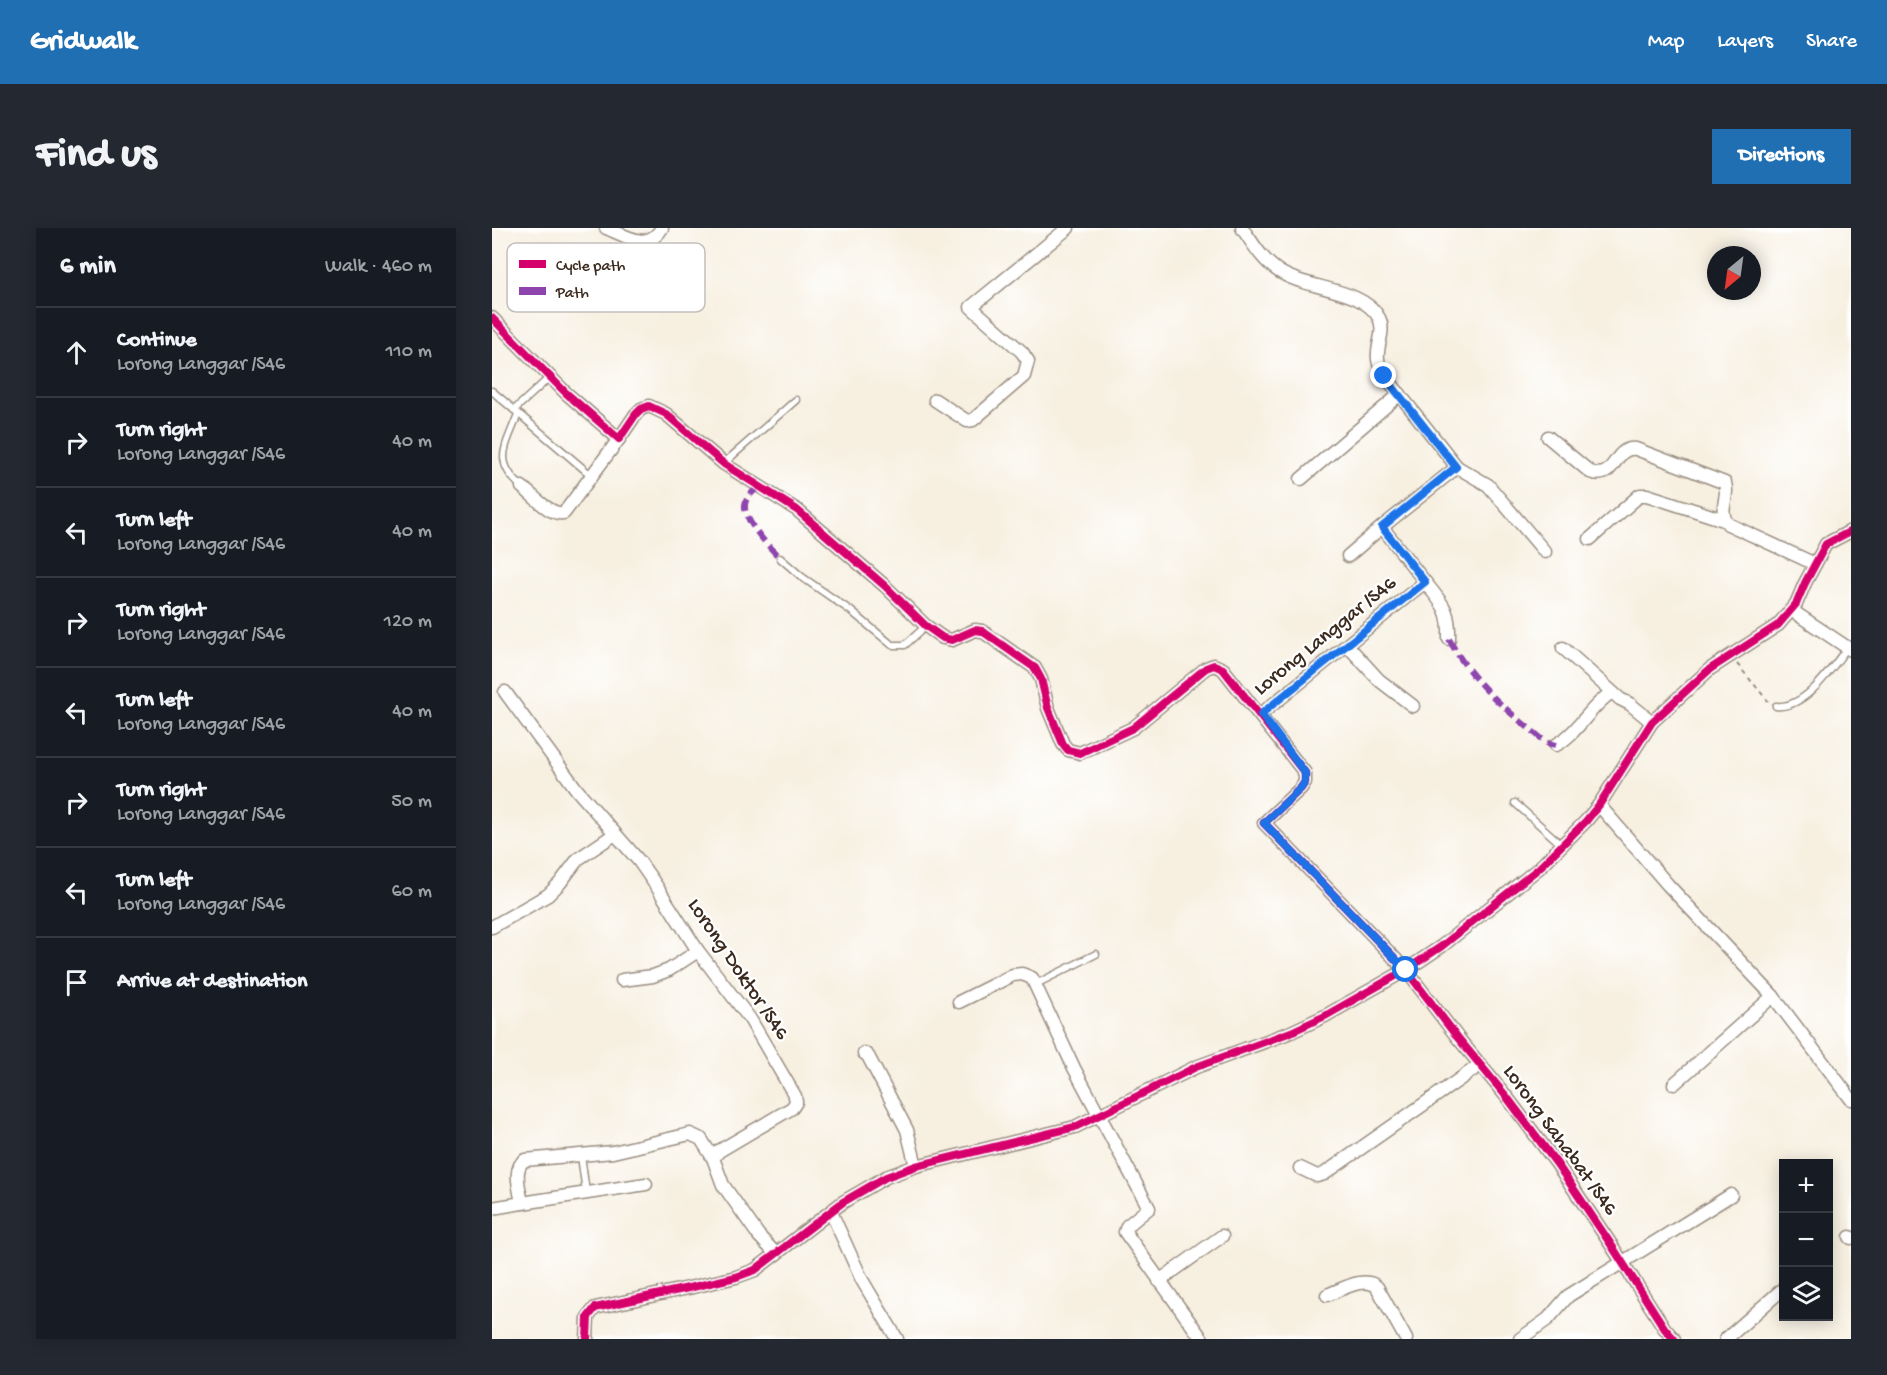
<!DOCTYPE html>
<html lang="en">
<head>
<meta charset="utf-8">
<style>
  body { margin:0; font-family:"Gochi Hand",sans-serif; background:#242831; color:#f1f3f6 }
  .controls { position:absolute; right:18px; bottom:18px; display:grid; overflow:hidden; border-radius:0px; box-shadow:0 3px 15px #0003 }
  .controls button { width:54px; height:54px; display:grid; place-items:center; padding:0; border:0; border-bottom:2px solid #363941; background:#171b24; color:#f1f3f6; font:30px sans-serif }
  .compass { position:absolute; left:1215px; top:18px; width:54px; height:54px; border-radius:50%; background:#171b24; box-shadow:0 3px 15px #0003; rotate:209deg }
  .stop { position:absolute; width:18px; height:18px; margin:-14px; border:4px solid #1a73e8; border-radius:50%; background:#fff }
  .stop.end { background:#1a73e8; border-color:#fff; box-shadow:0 2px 6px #0008 }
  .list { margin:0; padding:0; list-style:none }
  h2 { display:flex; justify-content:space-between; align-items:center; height:78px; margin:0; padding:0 24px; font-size:26px }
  h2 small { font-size:20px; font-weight:400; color:#9ea1a6 }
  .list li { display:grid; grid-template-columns:39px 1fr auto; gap:18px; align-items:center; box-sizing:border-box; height:90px; padding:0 24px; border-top:2px solid #363941 }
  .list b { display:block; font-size:22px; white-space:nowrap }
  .list p { margin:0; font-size:20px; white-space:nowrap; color:#9ea1a6 }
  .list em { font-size:20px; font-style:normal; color:#9ea1a6 }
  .icon { flex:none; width:33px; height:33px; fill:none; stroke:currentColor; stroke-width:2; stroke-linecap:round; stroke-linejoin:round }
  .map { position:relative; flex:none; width:1359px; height:1111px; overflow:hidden; border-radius:0px }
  header { display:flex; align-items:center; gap:36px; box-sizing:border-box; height:84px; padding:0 30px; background:#1f6fb2; color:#fff }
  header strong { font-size:28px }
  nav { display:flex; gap:33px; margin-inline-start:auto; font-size:21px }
  .intro { display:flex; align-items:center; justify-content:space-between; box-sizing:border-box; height:144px; padding:0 36px }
  h1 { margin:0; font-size:42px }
  .button { padding:15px 27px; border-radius:0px; background:#1f6fb2; color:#fff; font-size:21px; font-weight:700 }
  main { display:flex; gap:36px; padding:0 36px }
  aside { flex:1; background:#171b24; border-radius:0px; box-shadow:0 3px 15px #0003 }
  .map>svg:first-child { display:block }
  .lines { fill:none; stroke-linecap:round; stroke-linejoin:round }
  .lane-casing { stroke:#998d80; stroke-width:9 }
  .street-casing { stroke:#998d80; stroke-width:15 }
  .path { stroke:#998d80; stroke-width:2; stroke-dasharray:4.5 4.5; stroke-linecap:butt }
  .lane { stroke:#fff; stroke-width:6 }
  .street { stroke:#fff; stroke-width:12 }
  .quiet { stroke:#8e44ad; stroke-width:6; stroke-dasharray:12 6; stroke-linecap:butt }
  .cycleway-casing { stroke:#fff; stroke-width:11 }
  .cycleway { stroke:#d6006c; stroke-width:8 }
  .route { stroke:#1a73e8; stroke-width:8 }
  .labels { text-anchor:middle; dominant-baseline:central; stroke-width:4.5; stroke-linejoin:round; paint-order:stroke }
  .street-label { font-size:21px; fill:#3b2a1e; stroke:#fff }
  .key { fill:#fff; stroke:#c4bfbc; stroke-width:1.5 }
  .key-label { font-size:16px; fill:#3b2a1e }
</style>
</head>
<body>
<header>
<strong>Gridwalk</strong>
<nav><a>Map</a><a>Layers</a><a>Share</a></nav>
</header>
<div class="intro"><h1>Find us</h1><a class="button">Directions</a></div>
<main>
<aside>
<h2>6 min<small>Walk · 460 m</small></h2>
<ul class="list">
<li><svg class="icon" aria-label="ahead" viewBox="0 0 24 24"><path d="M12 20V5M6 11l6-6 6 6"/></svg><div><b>Continue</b><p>Lorong Langgar /S46</p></div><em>110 m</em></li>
<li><svg class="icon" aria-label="right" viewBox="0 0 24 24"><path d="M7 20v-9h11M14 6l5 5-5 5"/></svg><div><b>Turn right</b><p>Lorong Langgar /S46</p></div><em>40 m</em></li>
<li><svg class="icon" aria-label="left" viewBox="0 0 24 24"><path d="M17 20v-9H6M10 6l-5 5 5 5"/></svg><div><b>Turn left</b><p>Lorong Langgar /S46</p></div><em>40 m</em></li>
<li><svg class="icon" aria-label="right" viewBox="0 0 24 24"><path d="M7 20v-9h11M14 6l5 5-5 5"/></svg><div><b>Turn right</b><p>Lorong Langgar /S46</p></div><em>120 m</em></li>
<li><svg class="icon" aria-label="left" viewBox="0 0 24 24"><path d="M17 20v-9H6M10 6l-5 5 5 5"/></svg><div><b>Turn left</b><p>Lorong Langgar /S46</p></div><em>40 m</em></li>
<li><svg class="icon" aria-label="right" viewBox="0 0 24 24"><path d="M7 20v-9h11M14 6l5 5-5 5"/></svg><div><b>Turn right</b><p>Lorong Langgar /S46</p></div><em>50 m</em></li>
<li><svg class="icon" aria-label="left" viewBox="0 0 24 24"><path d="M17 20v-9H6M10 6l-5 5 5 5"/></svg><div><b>Turn left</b><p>Lorong Langgar /S46</p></div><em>60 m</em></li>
<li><svg class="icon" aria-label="arrive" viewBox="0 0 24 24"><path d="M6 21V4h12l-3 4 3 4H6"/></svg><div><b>Arrive at destination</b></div></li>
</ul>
</aside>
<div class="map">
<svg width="1359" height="1111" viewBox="0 0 1359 1111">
  <rect width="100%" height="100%" fill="#fff"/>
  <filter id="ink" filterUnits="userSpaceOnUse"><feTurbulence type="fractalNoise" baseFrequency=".0167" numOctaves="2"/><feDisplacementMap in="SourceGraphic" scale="12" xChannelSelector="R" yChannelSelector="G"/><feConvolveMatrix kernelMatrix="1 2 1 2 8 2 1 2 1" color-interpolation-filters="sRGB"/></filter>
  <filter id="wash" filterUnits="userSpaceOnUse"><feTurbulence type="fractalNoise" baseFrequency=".008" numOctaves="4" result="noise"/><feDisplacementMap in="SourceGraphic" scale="24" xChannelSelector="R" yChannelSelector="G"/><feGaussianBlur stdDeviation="1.35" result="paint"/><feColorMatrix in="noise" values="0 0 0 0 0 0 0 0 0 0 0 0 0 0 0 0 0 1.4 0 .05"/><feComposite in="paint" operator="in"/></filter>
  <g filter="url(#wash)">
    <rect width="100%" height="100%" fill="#f7f0e1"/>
  </g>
  <g filter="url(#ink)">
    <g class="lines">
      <defs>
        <g id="lane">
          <polyline points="0,163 100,248"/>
          <polyline points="22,182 58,149"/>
          <path d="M26 186C14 219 0 233 30 259"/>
          <polyline points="232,235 304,172"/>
          <polyline points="288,330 310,349 359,383 400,417 413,417 434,398"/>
          <path d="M1284 478C1313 481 1339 441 1355 420"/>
          <polyline points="1023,575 1070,617"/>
          <polyline points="544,756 604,726"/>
          <polyline points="89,928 94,964"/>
        </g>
        <g id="street">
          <path d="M114 0C135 8 155 24 170 0"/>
          <path d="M750 0C760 14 770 32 785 42 812 62 871 59 887 90 894 103 884 118 886 131 886 137 890 142 893 148L965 239 890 299 933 354 769 486"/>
          <polyline points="0,90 74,165 127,211 144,186 149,181 157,178 174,186 232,236 305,282 393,358 434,398 451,410 460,412 483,402 490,403 543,440 549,451 556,480 571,516 576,522 588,525 641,500 714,440 722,437 731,441 813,545 813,554 809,560 772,595 914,742 966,810 1014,868 1065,936 1118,1015 1173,1101 1182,1111"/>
          <polyline points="443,172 475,193 481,192 532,148 536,133 530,124 479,79 576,0"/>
          <path d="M1056 209 1098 244C1125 254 1120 218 1144 221L1233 255C1238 269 1225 283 1236 296L1323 336"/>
          <polyline points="965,239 996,257 1053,324"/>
          <polyline points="809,251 908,166"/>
          <path d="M30 259C41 267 58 288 72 285L127 211"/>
          <polyline points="1098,311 1148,267 1155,267 1232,292"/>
          <polyline points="856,328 890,299"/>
          <path d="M933 354C951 377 958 381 957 411"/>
          <polyline points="1299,382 1359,422"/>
          <polyline points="855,417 887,452 921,478"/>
          <polyline points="1071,420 1128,471 1138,476 1160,494"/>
          <polyline points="13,464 85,562 147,633 165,659 206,723 258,791 303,868 304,874 300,880 227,923 221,930 231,957 267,1008 284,1026"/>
          <path d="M1064 517C1086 505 1098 478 1120 464"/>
          <polyline points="1107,577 1176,657 1281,768 1359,871"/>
          <polyline points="0,699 56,667 68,655 86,631 123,606"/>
          <polyline points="130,752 161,748 177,742 206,723"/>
          <polyline points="467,774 521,747 530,746 540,750 582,840 657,980 635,998 633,1004 710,1111"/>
          <polyline points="372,825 376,828 415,902 424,938"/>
          <polyline points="1182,856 1281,768"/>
          <polyline points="808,940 825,948 832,946 988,837"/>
          <polyline points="30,975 154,956"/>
          <path d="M0 980 30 975C28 962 20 940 33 932L121 924 198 906 209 911 221 930"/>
          <polyline points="339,984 370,1052 405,1111"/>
          <polyline points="1358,1009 1359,1010"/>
          <polyline points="667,1053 730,1008"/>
          <path d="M835 1067C849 1062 873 1047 885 1059L914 1111"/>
          <polyline points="95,1111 96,1089 103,1080 201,1059 244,1049 263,1042 351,974 394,949 424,938 583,899 704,839 799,804 833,788 914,742 950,718 1047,640 1094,593 1107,577 1160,494 1218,441 1286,397 1304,376 1313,355 1334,316 1359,303"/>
          <polyline points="1028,1111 1056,1091 1076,1068 1239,967"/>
          <polyline points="1234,1111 1292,1060"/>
        </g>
      </defs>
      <!-- lane casing -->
      <use href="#lane" class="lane-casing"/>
      <!-- street casing -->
      <use href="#street" class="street-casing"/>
      <!-- path -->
      <polyline class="path" points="1245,436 1276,473"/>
      <!-- lane -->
      <use href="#lane" class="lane"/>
      <!-- street -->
      <use href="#street" class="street"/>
      <!-- quiet -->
      <g class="quiet">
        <path d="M267 258C262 263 253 270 253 277 251 292 278 320 288 330"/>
        <path d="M957 411C981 457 1016 483 1055 515L1064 517"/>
      </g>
      <defs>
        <g id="cycleway">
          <polyline points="0,90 74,165 127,211 144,186 149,181 157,178 174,186 232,236 305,282 393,358 434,398 451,410 460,412 483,402 490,403 543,440 549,451 556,480 571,516 576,522 588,525 641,500 714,440 722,437 731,441 813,545 813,554 809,560 772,595 914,742 966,810 1014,868 1065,936 1118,1015 1173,1101 1182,1111"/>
          <polyline points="95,1111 96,1089 103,1080 201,1059 244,1049 263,1042 351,974 394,949 424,938 583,899 704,839 799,804 833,788 914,742 950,718 1047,640 1094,593 1107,577 1160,494 1218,441 1286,397 1304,376 1313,355 1334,316 1359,303"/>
        </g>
      </defs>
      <!-- cycleway casing -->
      <use href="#cycleway" class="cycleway-casing"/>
      <!-- cycleway -->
      <use href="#cycleway" class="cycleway"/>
    </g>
  </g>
  <g class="lines" filter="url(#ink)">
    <!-- route -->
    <polyline class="route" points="892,148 964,239 890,299 933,354 769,486 813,545 813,554 809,560 772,595 914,742"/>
  </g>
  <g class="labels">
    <!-- street labels -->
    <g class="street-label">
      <text transform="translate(834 409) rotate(-39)">Lorong Langgar /S46</text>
      <text transform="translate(245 742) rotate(56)">Lorong Doktor /S46</text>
      <text transform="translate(1067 913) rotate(54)">Lorong Sahabat /S46</text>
    </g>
  </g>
  <!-- legend -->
  <rect x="15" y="15" width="198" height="69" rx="9" class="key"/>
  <rect x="27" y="32" width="27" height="8" fill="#d6006c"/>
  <rect x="27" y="59" width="27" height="8" fill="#8e44ad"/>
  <g class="key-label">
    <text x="64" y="42">Cycle path</text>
    <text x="64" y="69">Path</text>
  </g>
</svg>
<div class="controls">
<button>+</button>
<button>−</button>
<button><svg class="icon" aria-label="layers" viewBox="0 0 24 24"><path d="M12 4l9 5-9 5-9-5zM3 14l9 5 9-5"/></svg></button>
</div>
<svg class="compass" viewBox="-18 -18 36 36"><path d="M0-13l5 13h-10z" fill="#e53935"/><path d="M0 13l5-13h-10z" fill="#9ea1a6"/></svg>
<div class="stop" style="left:914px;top:742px"></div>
<div class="stop end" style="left:892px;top:148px"></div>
</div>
</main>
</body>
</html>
